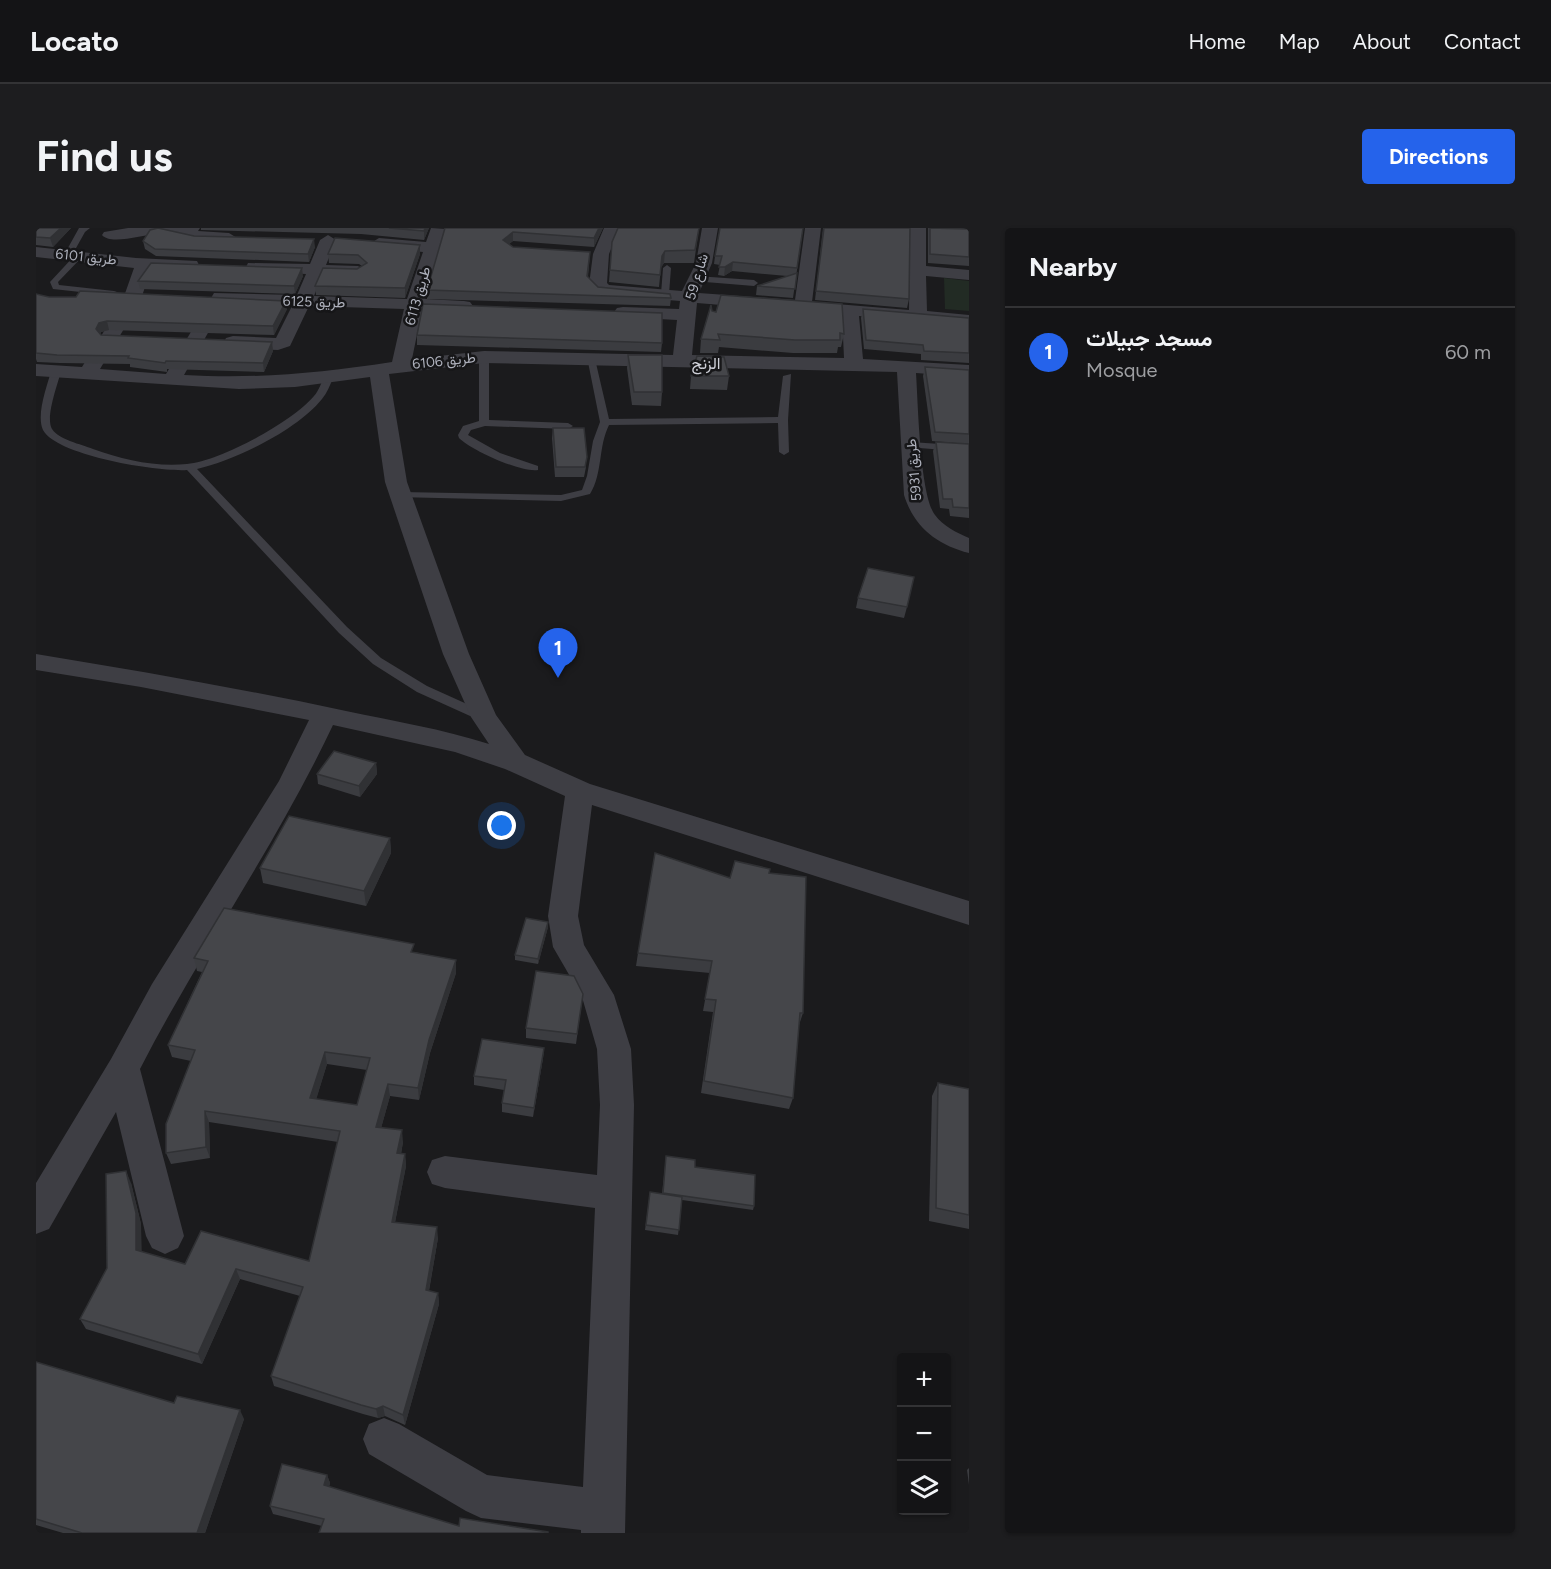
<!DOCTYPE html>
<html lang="en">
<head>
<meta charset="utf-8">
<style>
  body { margin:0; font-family:Figtree,Vazirmatn,sans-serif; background:#1d1d1f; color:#f1f3f6 }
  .controls { position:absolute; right:18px; bottom:18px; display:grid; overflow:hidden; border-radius:6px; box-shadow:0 2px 4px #0004 }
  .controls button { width:54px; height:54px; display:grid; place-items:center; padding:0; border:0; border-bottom:2px solid #333335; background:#141416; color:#f1f3f6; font:30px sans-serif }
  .you { position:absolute; left:466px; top:598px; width:21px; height:21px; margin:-15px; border:4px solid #fff; border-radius:50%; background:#1a73e8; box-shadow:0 0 0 9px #1a73e833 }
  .badge { display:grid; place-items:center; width:39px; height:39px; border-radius:50%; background:#2563eb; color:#fff; font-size:20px; font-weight:700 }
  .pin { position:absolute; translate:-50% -50px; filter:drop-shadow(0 2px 3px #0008) }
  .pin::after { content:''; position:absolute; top:32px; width:21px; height:18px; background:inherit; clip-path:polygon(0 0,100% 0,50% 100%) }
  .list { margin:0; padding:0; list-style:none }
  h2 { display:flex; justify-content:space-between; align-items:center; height:78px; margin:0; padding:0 24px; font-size:26px }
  h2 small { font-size:20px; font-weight:400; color:#9d9ea1 }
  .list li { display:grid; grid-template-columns:39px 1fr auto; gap:18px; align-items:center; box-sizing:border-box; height:90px; padding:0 24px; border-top:2px solid #333335 }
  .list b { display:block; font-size:22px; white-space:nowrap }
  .list p { margin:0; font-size:20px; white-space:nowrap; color:#9d9ea1 }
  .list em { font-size:20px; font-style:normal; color:#9d9ea1 }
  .icon { flex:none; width:33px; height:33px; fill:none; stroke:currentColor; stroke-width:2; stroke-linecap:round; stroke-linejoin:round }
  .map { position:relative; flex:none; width:933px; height:1305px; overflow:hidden; border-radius:6px }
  header { display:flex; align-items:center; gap:36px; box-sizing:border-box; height:84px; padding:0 30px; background:#141416; border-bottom:2px solid #333335 }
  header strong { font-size:28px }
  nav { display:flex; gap:33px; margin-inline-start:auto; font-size:21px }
  .intro { display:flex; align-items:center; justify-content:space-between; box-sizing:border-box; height:144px; padding:0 36px }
  h1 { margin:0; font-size:42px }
  .button { padding:15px 27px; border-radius:6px; background:#2563eb; color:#fff; font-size:21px; font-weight:700 }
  main { display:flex; gap:36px; padding:0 36px }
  aside { flex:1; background:#141416; border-radius:6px; box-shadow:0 2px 4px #0004 }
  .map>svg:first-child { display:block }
  .green { fill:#222b24 }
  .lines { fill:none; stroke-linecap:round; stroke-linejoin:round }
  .service { fill:#3e3e44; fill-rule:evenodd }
  .minor { fill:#3e3e44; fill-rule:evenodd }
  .wall { fill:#3b3c40; fill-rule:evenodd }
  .shaded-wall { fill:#303134 }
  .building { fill:#45464a; stroke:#303134; stroke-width:1.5; fill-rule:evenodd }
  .labels { text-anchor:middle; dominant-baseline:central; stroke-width:5; stroke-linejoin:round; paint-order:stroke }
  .far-street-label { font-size:14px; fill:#aeb1bc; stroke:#161618 }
  .far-quarter-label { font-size:16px; fill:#cfd0d8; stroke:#161618 }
</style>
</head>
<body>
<header>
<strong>Locato</strong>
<nav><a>Home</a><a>Map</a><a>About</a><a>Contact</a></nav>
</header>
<div class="intro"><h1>Find us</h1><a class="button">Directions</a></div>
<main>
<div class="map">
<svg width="933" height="1305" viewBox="0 0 933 1305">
  <rect width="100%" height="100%" fill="#1b1b1d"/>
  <!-- green -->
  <polygon class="green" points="908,50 933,53 933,83 909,81"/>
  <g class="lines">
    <!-- service -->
    <g class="service">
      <polygon points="43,0 54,0 49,4 35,29 29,29 28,27"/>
      <polygon points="40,26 47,28 22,54 23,57 78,63 81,64 81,68 17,61 14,54"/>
      <polygon points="631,37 635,40 633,66 629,69 625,66 627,40"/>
      <polygon points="660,48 718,52 722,55 718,58 657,53 657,49"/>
      <path d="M448 126 453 129V192L532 195 537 198 532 201 449 198 435 202 432 207 464 225 502 238V242C485 245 435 222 423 210L422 207 427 198 443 193V129Z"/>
      <path d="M551 129 559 131 573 191 742 189 747 148 755 146 752 192 753 224 748 227 743 224 742 195 573 197C562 219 567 245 554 266L525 273 361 269V265L365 264 525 267 546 262 551 248 557 213 564 194Z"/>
      <path d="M20 140 25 143C22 156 9 189 16 201 23 212 45 216 57 221 87 232 119 239 151 236 185 233 256 194 278 168 283 163 285 154 289 148H295L297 150C294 157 291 165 286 171 261 202 200 232 161 241L311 399 345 430 391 458 453 486 455 489 453 492H443L381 464 337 436 303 405 151 242C123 244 21 228 7 202 0 186 11 159 15 143Z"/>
      <polygon points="875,214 933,218 933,224 871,219 870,217"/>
    </g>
    <!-- minor -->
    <g class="minor">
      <path d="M92 0H164L162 3 193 5 201 10C190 24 141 7 124 6 111 5 75 18 66 7L68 4Z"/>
      <path d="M395 0 410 1 389 71 428 73 434 74 437 78 434 82 428 83 386 82 376 131 448 123 637 127 641 92 587 89 581 88 578 84 581 80 587 79 643 81 644 73 569 67 563 66 553 57 557 26 568 0H588L581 6 573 26 571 55 573 57 646 63 660 35 666 0H682L676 35 663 65 759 72 769 0H785L776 74 873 82 874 0H890V38L933 42V52L890 48 891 83 933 87V97L823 88 827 131 933 137V149L880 145C882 174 884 268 899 287 907 298 921 305 933 310V325C901 317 878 299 868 267L861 144 448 135 353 146 371 254 433 426 460 487 489 527 554 556 933 673V697L556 577 542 688 548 717 578 767 595 821 598 877 589 1305H545V1302L445 1290 430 1283 333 1226 327 1211 333 1196 348 1190 363 1196 451 1247 547 1259 559 980 409 960 396 956 391 944 396 932 409 928 561 947 564 877 561 821 546 769 517 719 512 688 529 568 469 541 419 524 297 497C241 616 164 724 104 841L148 1008 142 1020 129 1026 116 1020 110 1008 80 884 13 1001 0 1006V955L75 831 116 756 243 553 273 492 105 459 0 442V426C104 443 207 461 310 483 358 493 406 501 453 516L435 489 407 426 349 254 334 149 259 159 203 161 0 148V136L46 139 86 74 98 40 0 29V19L100 30 161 33 163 37 161 41 155 42 115 41 104 74 64 141 130 146 178 65 261 67 270 46 218 44 210 39 212 35 274 36 284 12 292 7 300 12 290 37 322 38 330 43 322 48 286 47 278 68 371 71 387 24 343 20 335 15 343 10 390 14ZM189 75 256 78 240 110 197 108 190 110 188 114 190 118 197 120 242 122 254 118 273 78 368 81 356 134C284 145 222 151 148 147ZM661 75 806 87 808 130 656 127Z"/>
    </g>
  </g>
  <!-- wall -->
  <g class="wall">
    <polygon points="0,0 35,0 17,19 0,17"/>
    <polygon points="165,0 393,0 388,12 325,6 165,2"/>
    <polygon points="409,0 567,0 558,19 477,13 473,16 477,19 554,24 552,49 562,59 635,70 634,78 391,71 391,62"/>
    <polygon points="663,0 658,35 628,35 625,39 623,59 573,54 576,14"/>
    <polygon points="767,0 757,70 720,67 721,58 751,48 696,43 688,48 682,47 684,37 678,36 679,28"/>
    <polygon points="787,0 874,0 873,71 871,80 779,72"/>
    <polygon points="892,0 933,1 933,38 892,35"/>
    <polygon points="158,8 279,19 273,34 120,28 109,21 107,13"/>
    <polygon points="292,26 384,26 369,70 280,67 279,58 321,41 326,38 323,36 293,35"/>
    <polygon points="267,48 259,66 104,61 102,53"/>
    <polygon points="0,66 13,69 251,81 238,107 73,102 65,104 64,106 65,107 236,114 237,123 228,144 131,141 131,144 94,139 94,136 24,135 1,134 0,131"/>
    <polygon points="827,81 933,90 933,135 885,132 885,126 828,121 825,90"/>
    <polygon points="676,83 808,106 805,119 802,119 801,125 757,125 683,119 682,125 664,125 665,111"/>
    <polygon points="381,107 626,115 625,124 381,117"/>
    <polygon points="592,127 626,164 625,178 596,177 591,140"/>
    <polygon points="889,139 933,142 933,216 896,213 887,148"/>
    <polygon points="655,148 693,148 691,162 654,161"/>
    <polygon points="517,200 550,239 548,249 519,249 516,210"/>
    <polygon points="900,214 933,216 933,290 914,288 913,281 904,280 897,223"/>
    <polygon points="822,370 871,379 868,390 820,380"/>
    <polygon points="340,535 341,546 324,569 282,556 281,546"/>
    <polygon points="354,610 355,625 330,678 227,655 224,640"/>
    <polygon points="733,645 767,785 763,797 757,870 753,881 665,865 677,784 667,783 674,745 600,738 602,725 694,650"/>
    <polygon points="512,699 502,736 479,732 479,727"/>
    <path d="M378 724 420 732V745L394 825 383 872 354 868 345 900 367 914 365 926H369L370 938 359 994 402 1010 393 1063 402 1065 403 1076 369 1197 349 1188 342 1190 327 1186 238 1158 235 1148 264 1068 204 1051 166 1136 50 1101 44 1091 71 1040 95 955 105 996V1024L149 1036 273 1033 302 914 173 894 174 930 135 936 130 925 155 833 136 829 132 817 166 744 161 743 158 730ZM291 836 331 842 321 877 280 871Z"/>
    <polygon points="547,766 540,816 490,810 490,800"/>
    <polygon points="508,820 507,830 497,889 466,884 466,875 468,862 438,857 438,848"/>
    <polygon points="902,855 933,861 933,1001 893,993 896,868"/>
    <polygon points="630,928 659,939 718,978 717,982 646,972 642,1007 609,1002 614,964 626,966"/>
    <polygon points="0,1134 138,1175 208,1191 169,1305 27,1305 0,1297"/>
    <polygon points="933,1240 933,1257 931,1242"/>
    <polygon points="291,1247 294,1255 293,1259 423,1298 286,1298 237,1286 234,1278"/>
  </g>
  <!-- shaded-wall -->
  <g class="shaded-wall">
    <polygon points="25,0 35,0 17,19 14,10"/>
    <polygon points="389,0 393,0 388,12 388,3"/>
    <polygon points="563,0 567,0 558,19 558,10"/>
    <polygon points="477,4 477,13 467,21 467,12"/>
    <polygon points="278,11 279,19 273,34 272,26"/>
    <polygon points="384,17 384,26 369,70 369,60"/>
    <polygon points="629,23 628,35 625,40 626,28"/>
    <polygon points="697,34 696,43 688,48 689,39"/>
    <polygon points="266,40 267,48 259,66 258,58"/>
    <polygon points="250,73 251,81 238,107 237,98"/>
    <polygon points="71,93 73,102 65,104 62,109 60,101 63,95"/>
    <polygon points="236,114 237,123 228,144 227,135"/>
    <polygon points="340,535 341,546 324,569 323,558"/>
    <polygon points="354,610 355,625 330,678 328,663"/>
    <polygon points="512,694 512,699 502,736 502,731"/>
    <polygon points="420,732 420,745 394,825 383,872 382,860 393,812"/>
    <polygon points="508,820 507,830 497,889 498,880"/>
    <polygon points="289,824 291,836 277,882 274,870"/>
    <polygon points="352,856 354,868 342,911 340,899"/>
    <polygon points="169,883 173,894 174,930 170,919"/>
    <polygon points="366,902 367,914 363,937 361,925"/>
    <polygon points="369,926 370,938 357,1005 356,994"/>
    <polygon points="90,943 95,955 105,996 106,1033 100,1022"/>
    <polygon points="401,999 402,1010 391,1073 390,1062"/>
    <polygon points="200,1041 204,1051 166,1136 162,1126"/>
    <polygon points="402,1065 403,1076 369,1197 367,1187"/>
    <polygon points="347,1178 349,1188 342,1190 340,1181"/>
    <polygon points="204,1182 208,1191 169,1305 161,1305"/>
    <polygon points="291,1247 294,1255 291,1266 288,1257"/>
  </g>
  <!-- building -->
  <g class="building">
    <polygon points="0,0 25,0 14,10 0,9"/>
    <polygon points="122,0 158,8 278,11 272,26 119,21 107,13 114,2"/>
    <polygon points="353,0 389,0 388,3"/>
    <polygon points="409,0 563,0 558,10 477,4 467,12 477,19 554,24 551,48 562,59 634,66 635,70 391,62"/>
    <polygon points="582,0 663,0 659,22 629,23 626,28 624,47 574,42 576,14"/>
    <polygon points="684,0 767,0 761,40 697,34 689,39 683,39 686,28 679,28"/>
    <polygon points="788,0 874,0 873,71 780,63"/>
    <polygon points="894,0 933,1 933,29 894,26"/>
    <polygon points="299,10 384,17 369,60 279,58 287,40 321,41 331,35 322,27 292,26"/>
    <polygon points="115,35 266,40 258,58 102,53"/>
    <polygon points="761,45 759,61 721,58"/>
    <polygon points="44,63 250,73 237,98 71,93 63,95 60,101 65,107 236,114 227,135 130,133 129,135 92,130 93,128 21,127 0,125 0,66 13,69 40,69"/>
    <polygon points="685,67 806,76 808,106 804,105 804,112 759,112 682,106 684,112 665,111 675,77 676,83 680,84"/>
    <polygon points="387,76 626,85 626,115 381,107"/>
    <polygon points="827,81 933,90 933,125 888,123 887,117 830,112"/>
    <polygon points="592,127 626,127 626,164 598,164"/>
    <polygon points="661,128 688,129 693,148 655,148"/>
    <polygon points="889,139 933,142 933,206 899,204"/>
    <polygon points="517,200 548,200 551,229 549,239 520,239"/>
    <polygon points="900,214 933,216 933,280 917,279 916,271 907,271"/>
    <polygon points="832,340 878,349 871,379 822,370"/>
    <polygon points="298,523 340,535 323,558 281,546"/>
    <polygon points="253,588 354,610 328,663 224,640"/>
    <polygon points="619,625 694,650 699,633 734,641 733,645 770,649 767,785 764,785 757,870 668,853 680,772 669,771 676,733 602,725"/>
    <path d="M188 680 378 716 375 724 420 732 393 812 382 860 352 856 340 899 366 902 361 925 369 926 356 994 401 999 390 1062 402 1065 367 1187 347 1178 340 1181 325 1177 235 1148 267 1059 200 1041 162 1126 44 1091 71 1040 70 946 90 943 100 985V1022L149 1036 165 1003 273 1033 304 903 169 883 170 919 130 925V896L159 822 132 817 172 733 158 730ZM289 824 334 830 321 877 274 870Z"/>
    <polygon points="490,690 512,694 502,731 479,727"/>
    <polygon points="500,743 538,748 547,766 541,806 490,800"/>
    <polygon points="446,811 508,820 498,880 466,875 470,852 438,848"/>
    <polygon points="902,855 933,861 933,987 900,980"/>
    <polygon points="630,928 659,932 659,939 719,947 718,978 627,965"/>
    <polygon points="614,964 646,969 643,1002 610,997"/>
    <polygon points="0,1134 138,1175 141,1168 204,1182 161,1305 46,1305 0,1291"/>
    <polygon points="246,1236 291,1247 288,1257 423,1298 424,1290 512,1304 512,1305 283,1305 288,1291 234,1278"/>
  </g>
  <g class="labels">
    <!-- far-street labels -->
    <g class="far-street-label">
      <text transform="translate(50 29) rotate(6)">طريق 6101</text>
      <text transform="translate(661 49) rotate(-73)">شارع 59</text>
      <text transform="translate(382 68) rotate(-74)">طريق 6113</text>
      <text transform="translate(278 74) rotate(2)">طريق 6125</text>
      <text transform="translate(408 133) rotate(-6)">طريق 6106</text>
      <text transform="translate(878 242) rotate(-95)">طريق 5931</text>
    </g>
    <!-- far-quarter labels -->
    <g class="far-quarter-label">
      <text x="670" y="135">الزنج</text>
    </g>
  </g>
</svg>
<div class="controls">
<button>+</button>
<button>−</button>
<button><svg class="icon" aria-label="layers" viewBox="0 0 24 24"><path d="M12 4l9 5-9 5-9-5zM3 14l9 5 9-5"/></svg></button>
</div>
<div class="you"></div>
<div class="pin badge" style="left:522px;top:450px">1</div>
</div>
<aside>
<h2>Nearby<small></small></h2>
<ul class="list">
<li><span class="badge">1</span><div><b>مسجد جبيلات</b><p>Mosque</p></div><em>60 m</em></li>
</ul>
</aside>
</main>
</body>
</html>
